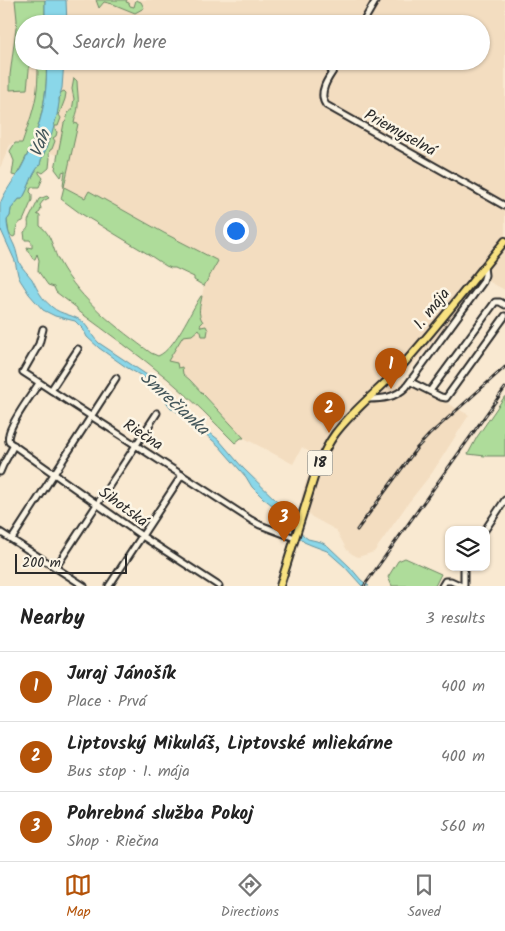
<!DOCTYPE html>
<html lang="en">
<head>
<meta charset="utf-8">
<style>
	body { margin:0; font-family:Kalam,sans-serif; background:#f2f2f2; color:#222 }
	.controls { position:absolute; right:15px; bottom:15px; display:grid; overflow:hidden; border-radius:10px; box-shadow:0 1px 4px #0004 }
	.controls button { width:45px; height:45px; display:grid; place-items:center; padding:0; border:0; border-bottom:1px solid #e0e0e0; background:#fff; color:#222; font:25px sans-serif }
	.scale { position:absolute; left:15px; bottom:12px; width:112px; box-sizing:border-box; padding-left:5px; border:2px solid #2b2b2b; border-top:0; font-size:14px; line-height:18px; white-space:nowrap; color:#2b2b2b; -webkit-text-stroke:4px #fcf5e5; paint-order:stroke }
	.you { position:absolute; left:235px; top:230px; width:18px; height:18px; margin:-12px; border:4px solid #fff; border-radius:50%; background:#1a73e8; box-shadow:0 0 0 8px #1a73e833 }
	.badge { display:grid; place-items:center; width:32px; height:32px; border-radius:50%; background:#b45309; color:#fff; font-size:16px; font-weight:700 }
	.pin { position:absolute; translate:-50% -41px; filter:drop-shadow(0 1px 2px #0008) }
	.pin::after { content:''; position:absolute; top:26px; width:18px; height:15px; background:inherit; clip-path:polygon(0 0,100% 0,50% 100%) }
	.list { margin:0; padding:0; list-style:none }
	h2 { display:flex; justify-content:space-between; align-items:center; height:65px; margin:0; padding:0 20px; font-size:21px }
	h2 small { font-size:16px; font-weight:400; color:#767676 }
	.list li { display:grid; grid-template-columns:32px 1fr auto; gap:15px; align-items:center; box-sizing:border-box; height:70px; padding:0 20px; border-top:1px solid #e0e0e0 }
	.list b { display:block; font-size:19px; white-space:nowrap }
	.list p { margin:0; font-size:16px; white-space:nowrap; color:#767676 }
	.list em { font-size:16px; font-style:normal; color:#767676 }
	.icon { flex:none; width:28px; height:28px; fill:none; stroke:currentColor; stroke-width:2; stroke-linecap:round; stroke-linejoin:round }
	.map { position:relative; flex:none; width:505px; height:586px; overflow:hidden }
	.search { position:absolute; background:#fff; box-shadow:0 1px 4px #0004; left:15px; right:15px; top:15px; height:55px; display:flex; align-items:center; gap:12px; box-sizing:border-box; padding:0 18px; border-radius:28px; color:#767676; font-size:19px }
	.sheet { height:275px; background:#fff }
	nav { display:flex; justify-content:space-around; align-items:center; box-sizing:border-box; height:70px; border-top:1px solid #e0e0e0; background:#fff; font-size:14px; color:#767676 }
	nav a { display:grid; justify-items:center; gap:2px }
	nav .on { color:#b45309 }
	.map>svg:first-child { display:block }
	.built { fill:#f3ddc0; fill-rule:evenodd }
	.green { fill:#aedc9a; stroke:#6c8462 }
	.water { fill:#8ad7e9; stroke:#64929d }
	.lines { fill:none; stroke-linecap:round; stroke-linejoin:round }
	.minor-casing { stroke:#2b2b2b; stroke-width:9 }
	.major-casing { stroke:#2b2b2b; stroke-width:10 }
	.minor { stroke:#fcf5e5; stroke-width:5 }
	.major { stroke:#f8e281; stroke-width:6 }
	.rail-casing { stroke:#2b2b2b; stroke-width:3 }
	.rail { stroke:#fcf5e5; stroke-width:1; stroke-dasharray:4; stroke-linecap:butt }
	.labels { text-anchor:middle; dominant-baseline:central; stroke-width:5; stroke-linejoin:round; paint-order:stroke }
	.shield { fill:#fcf5e5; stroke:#6a6863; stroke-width:1 }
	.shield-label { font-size:15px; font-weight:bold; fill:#2b2b2b }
	.street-label { font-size:16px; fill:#2b2b2b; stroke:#fcf5e5 }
	.water-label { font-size:18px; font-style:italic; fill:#43565a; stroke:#fcf5e5 }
</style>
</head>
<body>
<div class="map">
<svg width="505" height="586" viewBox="0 0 505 586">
	<rect width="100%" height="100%" fill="#f9e9d1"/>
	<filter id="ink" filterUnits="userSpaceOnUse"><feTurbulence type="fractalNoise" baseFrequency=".02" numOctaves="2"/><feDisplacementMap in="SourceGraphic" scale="10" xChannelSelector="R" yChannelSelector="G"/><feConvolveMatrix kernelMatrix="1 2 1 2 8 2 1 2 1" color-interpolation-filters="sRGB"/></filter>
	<g filter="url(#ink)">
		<path class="built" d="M0,0h505v290l-19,-10 -85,98 68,37 -37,58 -23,29 -35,50 -16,5 -6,-3 -5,-4 -11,-20 -24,-13 -12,-11 2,-13 13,-37 -13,-9 -9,17 -49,-26 -53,-58 -23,-19 32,-55 4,-20 13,-25 -52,-28 -76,-42 -4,7 -21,-11 6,-28 -55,-17 -5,3 -10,23zM24,24h457v37h-457z"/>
		<g class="green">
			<path d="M15,0h30v24h-21v37h6l-3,28 -17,1v-15l7,-55z"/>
			<path d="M96,0h31l-1,2 3,1 1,3 4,1 2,-7 5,2 3,6 -9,5 -22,-9 -9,-2 -5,6z"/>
			<path d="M38,61h8c3,40 -10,81 -30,115l-4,-1 2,-14 -4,-10 5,-8h7c6,-18 13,-35 15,-54 1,-9 1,-19 1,-28z"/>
			<path d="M74,78l3,3c0,8 2,16 1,25 0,6 -3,11 -4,17l4,1 -14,63 21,11 4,-7 75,42 54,28 -14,25 -10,-6v-3l-19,-9h-4l-5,-2 -18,-12 -68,-41 -19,-14 3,-12 -1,-2 2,-14 -3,1v3l-1,2 -6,-8 9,-46 2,-2 2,-8 4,-3 2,-11 -2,-10z"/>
			<path d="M64,91l2,2 -1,6 -6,16 2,3 -3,8h-3v3l2,3 -1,4 -3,2 2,3 -3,8 -2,1 -1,4 1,4 -1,10 -6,5 -4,-2v2l4,5 -4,9h-8l-1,5 2,2v6l-9,21c-7,2 -7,9 -8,15l-2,1 -4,-3 -2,-14 3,-4 1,-7 8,-10h3c7,-10 9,-25 18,-34l1,-5 5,-11 11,-34 3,-22z"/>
			<path d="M47,196l2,2 -6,3 -3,4 1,3 -1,4 -3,2 3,2v10c12,7 13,26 20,37 21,38 57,65 91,90l7,3c17,-7 32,-44 43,-60h1c-2,11 -5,17 1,26l-3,3 1,2 5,-1 2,4 -1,6h-5l-1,-4 -2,-3 -7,6 -9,1 -15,25 9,2 1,5 4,-1 1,7 7,6 54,58h-3l-6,5c-22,-22 -43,-44 -67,-64 -29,-24 -60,-46 -91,-69v-2l-21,-16 -2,-5 -6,-2 -10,-14 1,-11 -2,-6 -2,5h-2l-5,-8 -1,-4 5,1v-5l-2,-3h-5l-1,-8c4,-3 5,-5 4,-11l11,-22z"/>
			<path d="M505,396v60h-20l-17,-2 9,-17z"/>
			<path d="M405,558l36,16 -6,12h-43l-4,-9 10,-16z"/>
		</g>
		<g class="water">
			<path d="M45,0h21l1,24h-22z"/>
			<path d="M46,61h18l-2,27 -3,10v5l-2,12 -6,22 -3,3 -2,9 -5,11 -1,5c-9,9 -11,24 -18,34h-3l-8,10 -1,7 -3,4c0,10 3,17 7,25 3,6 3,13 6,19 3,5 8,10 12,15 6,12 9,19 20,28 9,8 21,7 31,15 6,6 9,15 16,21l63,42 5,7 5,11 47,37 24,28 38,37 12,18 11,13 4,3 13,3 7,4 22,21 11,13 8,6h-7l-18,-20 -17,-15 -16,-6 -7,-3 -11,-12 -13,-19 -17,-13 -11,-11 -6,-10 -27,-31 -32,-28 -16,-10 -7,-9 -6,-12 -13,-9 -19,-11 -27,-19 -12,-11 -4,-8 -8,-8 -20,-5 -12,-6 -14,-16 -9,-14 -2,-5 -3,-14 -14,-31 -1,2c0,-9 0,-19 0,-27 1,-8 16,-28 21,-37 17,-32 28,-70 25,-107z"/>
		</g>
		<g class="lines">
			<g class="minor-casing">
				<g id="minor">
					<path d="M362,24l14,-24"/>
					<path d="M340,61c-8,12 -24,30 -14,44l179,101"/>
					<path d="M43,329l-4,15 -16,28 228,148 9,5 35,13"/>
					<path d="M411,382l30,15 5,1 59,-82"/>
					<path d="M39,383c-8,13 -27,37 -30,51 -1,4 -1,4 0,8l133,94 77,50"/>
					<path d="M51,390l27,-41"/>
					<path d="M430,391l63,-86 2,-3h5l5,3"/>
					<path d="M368,399c14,0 27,-1 38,-12l77,-105 2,-7 -1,-8"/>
					<path d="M0,472l3,-7 11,-20"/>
					<path d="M485,530l20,-30"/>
					<path d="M0,532l84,54"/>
					<path d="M12,539l104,-161"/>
					<path d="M56,567l101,-154"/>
					<path d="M464,567v19"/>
					<path d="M109,586l73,-111"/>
					<path d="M442,586l3,-5h6l11,5"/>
				</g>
			</g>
			<g class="major-casing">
				<path id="major" d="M280,586l37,-118c5,-12 10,-23 18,-34 21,-28 50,-48 72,-74 34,-38 65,-79 98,-119"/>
			</g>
			<use href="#minor" class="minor"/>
			<use href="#major" class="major"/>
			<g class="rail-casing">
				<g id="rail">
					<path d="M357,530l59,-81 13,-14 76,-68"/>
					<path d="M364,586l141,-198"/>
				</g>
			</g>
			<use href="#rail" class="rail"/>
		</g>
	</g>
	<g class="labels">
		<rect class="shield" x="307.5" y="450.5" width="25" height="25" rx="4"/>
		<g class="shield-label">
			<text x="320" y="463">18</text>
		</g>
		<g class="street-label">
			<text transform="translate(400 133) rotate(29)">Priemyselná</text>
			<text transform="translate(432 309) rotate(-51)">1. mája</text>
			<text transform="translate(143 435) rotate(33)">Riečna</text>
			<text transform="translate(123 507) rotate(36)">Sihotská</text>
		</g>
		<g class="water-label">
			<text transform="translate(41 144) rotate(-68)">Váh</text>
			<text transform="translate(174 404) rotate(42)">Smrečianka</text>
		</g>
	</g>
</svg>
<div class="controls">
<button><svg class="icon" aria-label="layers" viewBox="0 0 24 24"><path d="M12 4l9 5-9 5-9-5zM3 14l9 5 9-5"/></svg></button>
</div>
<div class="scale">200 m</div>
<div class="you"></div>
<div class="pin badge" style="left:391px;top:389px">1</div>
<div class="pin badge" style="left:329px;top:433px">2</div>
<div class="pin badge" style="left:284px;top:542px">3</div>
<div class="search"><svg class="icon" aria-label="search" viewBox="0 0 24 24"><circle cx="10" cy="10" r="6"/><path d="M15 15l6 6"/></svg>Search here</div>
</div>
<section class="sheet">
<h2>Nearby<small>3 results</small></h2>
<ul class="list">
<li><span class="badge">1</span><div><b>Juraj Jánošík</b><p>Place · Prvá</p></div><em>400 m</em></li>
<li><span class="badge">2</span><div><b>Liptovský Mikuláš, Liptovské mliekárne</b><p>Bus stop · 1. mája</p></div><em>400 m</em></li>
<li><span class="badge">3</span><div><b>Pohrebná služba Pokoj</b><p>Shop · Riečna</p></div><em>560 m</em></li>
</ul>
</section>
<nav>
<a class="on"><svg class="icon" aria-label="map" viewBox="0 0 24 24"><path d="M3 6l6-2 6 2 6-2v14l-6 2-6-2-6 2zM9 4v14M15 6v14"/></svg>Map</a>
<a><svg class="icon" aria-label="directions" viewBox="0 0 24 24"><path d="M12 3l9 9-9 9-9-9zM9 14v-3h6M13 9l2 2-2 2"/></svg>Directions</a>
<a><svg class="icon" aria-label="saved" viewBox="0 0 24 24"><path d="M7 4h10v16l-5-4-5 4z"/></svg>Saved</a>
</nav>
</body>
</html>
